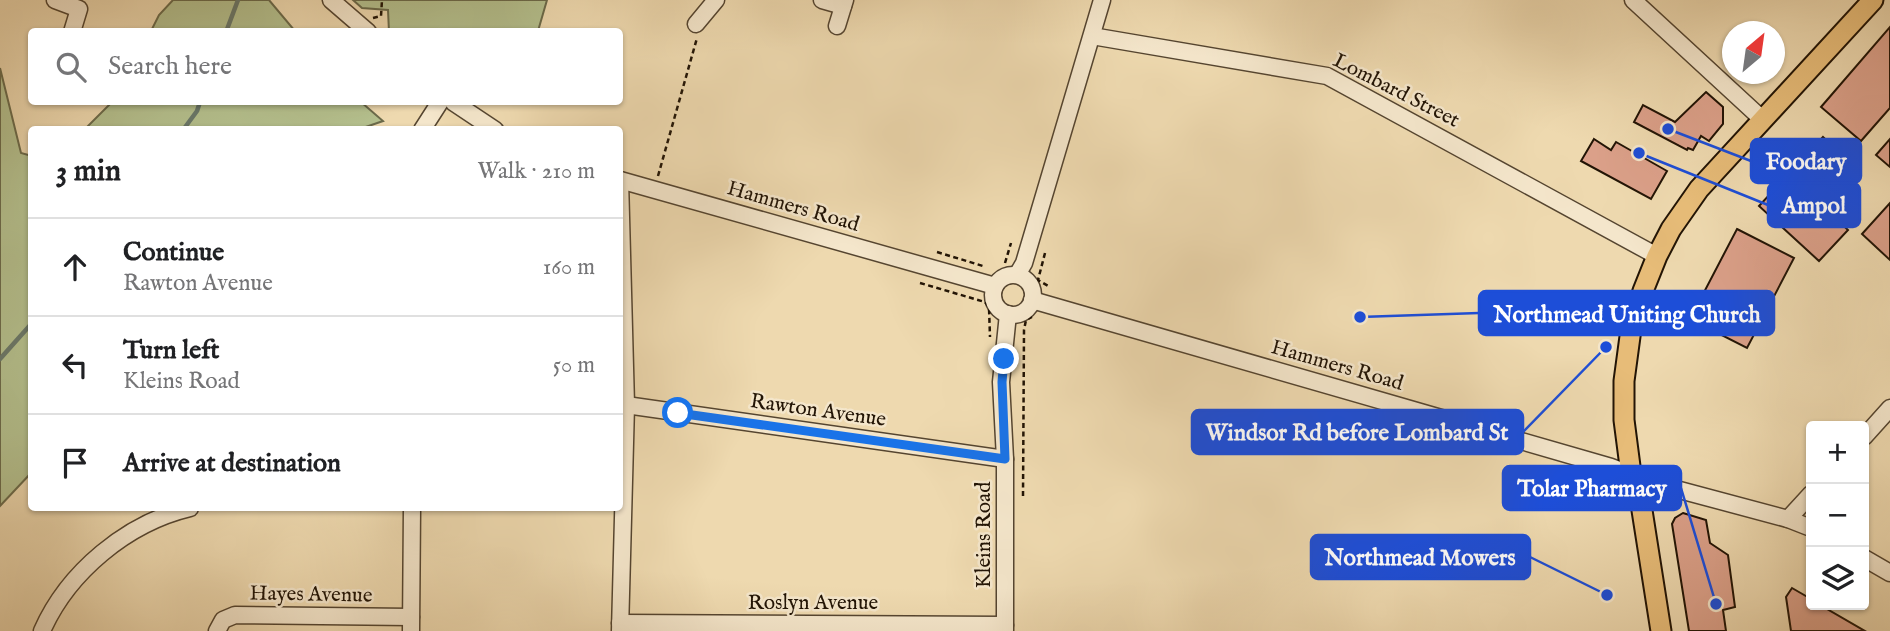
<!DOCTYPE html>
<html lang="en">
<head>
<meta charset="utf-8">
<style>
	body { margin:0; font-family:"IM FELL English",serif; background:#f2f2f2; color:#202124 }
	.controls { position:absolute; right:21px; bottom:21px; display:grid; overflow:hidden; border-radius:7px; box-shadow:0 2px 5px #0004 }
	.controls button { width:63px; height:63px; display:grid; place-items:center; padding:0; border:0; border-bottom:2px solid #e0e0e0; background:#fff; color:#202124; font:35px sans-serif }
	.compass { position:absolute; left:1722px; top:21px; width:63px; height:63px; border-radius:50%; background:#fff; box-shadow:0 2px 5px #0004; rotate:29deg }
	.stop { position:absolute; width:21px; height:21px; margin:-16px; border:5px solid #1a73e8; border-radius:50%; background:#fff }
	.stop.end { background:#1a73e8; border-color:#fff; box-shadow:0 2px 7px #0008 }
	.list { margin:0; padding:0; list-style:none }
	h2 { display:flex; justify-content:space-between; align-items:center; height:91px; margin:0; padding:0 28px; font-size:30px }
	h2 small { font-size:23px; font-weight:400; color:#757577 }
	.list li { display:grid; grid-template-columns:46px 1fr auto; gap:21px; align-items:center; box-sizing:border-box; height:98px; padding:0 28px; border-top:2px solid #e0e0e0 }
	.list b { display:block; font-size:26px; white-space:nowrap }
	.list p { margin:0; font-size:23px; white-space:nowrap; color:#757577 }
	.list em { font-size:23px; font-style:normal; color:#757577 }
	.icon { flex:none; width:38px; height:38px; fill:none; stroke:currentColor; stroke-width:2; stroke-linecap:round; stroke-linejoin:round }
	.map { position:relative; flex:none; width:1890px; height:631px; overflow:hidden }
	.search { position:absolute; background:#fff; box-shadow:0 2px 5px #0004; left:28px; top:28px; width:595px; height:77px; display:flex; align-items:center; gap:18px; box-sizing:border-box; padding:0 24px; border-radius:7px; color:#757577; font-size:26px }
	.panel { position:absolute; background:#fff; box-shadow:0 2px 5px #0004; left:28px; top:126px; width:595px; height:385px; border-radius:7px }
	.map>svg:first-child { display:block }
	.green { fill:#b4c08e; stroke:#6b6a4a; stroke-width:2 }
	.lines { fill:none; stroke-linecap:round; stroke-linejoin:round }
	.stream { stroke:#69786a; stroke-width:4.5 }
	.building { fill:#dba089; stroke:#221405; stroke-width:2 }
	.minor-casing { stroke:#554530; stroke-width:19 }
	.major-casing { stroke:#221405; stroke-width:23 }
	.path { stroke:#221405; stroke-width:2.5; stroke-dasharray:5 3.5; stroke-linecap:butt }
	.minor { stroke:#f4e6cb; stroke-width:16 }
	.major { stroke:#e7bc78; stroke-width:19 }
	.route { stroke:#1a73e8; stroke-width:9 }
	.labels { text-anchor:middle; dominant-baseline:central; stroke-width:5; stroke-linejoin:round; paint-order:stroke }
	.street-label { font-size:21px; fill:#221405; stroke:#f4e6cb }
	.leader { fill:none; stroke:#1d4ed8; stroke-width:2.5 }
	.callout-dot { fill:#1d4ed8; stroke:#f4e6cb; stroke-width:2.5 }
	.callout { fill:#1d4ed8; stroke:#1d4ed8; stroke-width:2.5 }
	.callout-label { font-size:23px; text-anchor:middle; font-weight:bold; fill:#fff }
</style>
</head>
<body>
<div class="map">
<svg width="1890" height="631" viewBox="0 0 1890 631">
	<rect width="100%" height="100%" fill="#eed9af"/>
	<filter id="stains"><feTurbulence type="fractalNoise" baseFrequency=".00286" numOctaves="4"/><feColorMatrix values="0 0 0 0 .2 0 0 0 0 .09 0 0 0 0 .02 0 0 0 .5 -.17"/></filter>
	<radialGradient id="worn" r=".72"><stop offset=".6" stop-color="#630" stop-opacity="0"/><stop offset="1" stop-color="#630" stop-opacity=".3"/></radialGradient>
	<g class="green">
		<path d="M173,0h96l26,31h-144l8,-16z"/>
		<path d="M353,0h194l-9,31 -149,1 -1,-22 -26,-2z"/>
		<path d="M0,68l21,85 11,3 -1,317 -31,33z"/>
		<path d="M112,102h249l22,19 -26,9 -272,-1z"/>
	</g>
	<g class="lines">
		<g class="stream">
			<path d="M226,32l12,-32"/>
			<path d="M183,130l14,-19 3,-9"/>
			<path d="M0,359l32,-36"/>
		</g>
	</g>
	<g class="building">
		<path d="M1890,27v81l-29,33 -40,-34z"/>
		<path d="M1706,92l17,15v17l-14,17 -8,-5 -8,14 -5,-2 -1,2 -53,-28 9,-17 32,17z"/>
		<path d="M1823,137l23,21 -19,22 6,5 -15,16 30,29 -29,31 -60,-55z"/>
		<path d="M1594,139l17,11 5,-8 51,29 -16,28 -70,-38z"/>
		<path d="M1890,139v28l-14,-12z"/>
		<path d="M1890,203v57l-28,-26z"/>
		<path d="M1737,229l57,29 -47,90 -57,-29z"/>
		<path d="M1683,513l23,7 4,23 18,12 7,52 -12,3 3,21h-37l-17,-107 3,-6z"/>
		<path d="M1792,588l19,11v6h9l45,26h-74l-5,-34z"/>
	</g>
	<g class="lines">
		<g class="minor-casing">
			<g id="minor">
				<path d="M55,0l24,9 -7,23"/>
				<path d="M331,0l37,32"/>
				<path d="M822,0l21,6"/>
				<path d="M1633,0l129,119"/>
				<path d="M696,24l20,-24"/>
				<path d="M837,26l8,-26"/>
				<path d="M1092,36l235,40 330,180"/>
				<path d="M453,102l42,28"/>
				<path d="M422,130l18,-28"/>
				<path d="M620,180l375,106"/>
				<path d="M1017,275l7,-12 78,-263"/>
				<circle cx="1013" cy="295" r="20"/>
				<path d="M1032,300l579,167 46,17 131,35 23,9"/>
				<path d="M626,405l379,54"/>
				<path d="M1864,437l26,-29"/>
				<path d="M1788,519l23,-25"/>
				<path d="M1864,558l26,15"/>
				<path d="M620,623l385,2"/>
				<path d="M42,631c26,-59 85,-108 148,-123"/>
				<path d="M217,631l6,-11 12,-5 176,2"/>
				<path d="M411,631l1,-123"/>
				<path d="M620,631l6,-226 -6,-225"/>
				<path d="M1005,631v-172l-4,-77 7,-68"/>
			</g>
		</g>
		<g class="major-casing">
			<path id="major" d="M1661,631l-20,-127 -10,-30 -7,-54v-39l7,-52 12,-38 14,-35 14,-27 28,-40 174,-189"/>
		</g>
		<g class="path">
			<path d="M373,18l8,-2 1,-16"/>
			<path d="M658,176l39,-138"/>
			<path d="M937,252l46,14"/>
			<path d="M1045,253l-7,27 12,7"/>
			<path d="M1005,263l6,-20"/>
			<path d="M920,283l65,19 4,5 1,30"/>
			<path d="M1023,496l1,-166 2,-10 6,-3"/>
		</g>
		<use href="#minor" class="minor"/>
		<use href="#major" class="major"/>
	</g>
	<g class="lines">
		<path class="route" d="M678,413l327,46 -3,-77 2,-23"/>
	</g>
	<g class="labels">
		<g class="street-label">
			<text transform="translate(1396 91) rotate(27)">Lombard Street</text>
			<text transform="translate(793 207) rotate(16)">Hammers Road</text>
			<text transform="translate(1337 366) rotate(16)">Hammers Road</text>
			<text transform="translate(818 411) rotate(8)">Rawton Avenue</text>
			<text transform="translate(984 535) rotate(-90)">Kleins Road</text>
			<text transform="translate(311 595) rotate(1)">Hayes Avenue</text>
			<text x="813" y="603">Roslyn Avenue</text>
		</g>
	</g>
	<path class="leader" d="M1668 129L1751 161M1639 153L1768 205M1360 317L1479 313M1606 347L1523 432M1716 604L1681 488M1607 595L1530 557"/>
	<g class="callout-dot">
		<circle cx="1668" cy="129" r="7"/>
		<circle cx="1639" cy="153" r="7"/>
		<circle cx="1360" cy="317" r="7"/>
		<circle cx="1606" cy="347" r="7"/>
		<circle cx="1716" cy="604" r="7"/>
		<circle cx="1607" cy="595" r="7"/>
	</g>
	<g class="callout">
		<rect x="1751" y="139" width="110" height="44" rx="7"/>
		<rect x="1768" y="183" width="92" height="44" rx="7"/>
		<rect x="1479" y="291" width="295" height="44" rx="7"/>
		<rect x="1192" y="410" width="331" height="44" rx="7"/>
		<rect x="1503" y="466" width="178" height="44" rx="7"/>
		<rect x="1311" y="535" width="219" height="44" rx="7"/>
	</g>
	<g class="callout-label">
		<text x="1806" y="169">Foodary</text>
		<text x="1814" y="213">Ampol</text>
		<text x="1627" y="322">Northmead Uniting Church</text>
		<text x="1357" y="440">Windsor Rd before Lombard St</text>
		<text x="1592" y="496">Tolar Pharmacy</text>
		<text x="1420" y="565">Northmead Mowers</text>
	</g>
	<rect width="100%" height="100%" filter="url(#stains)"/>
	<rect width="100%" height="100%" fill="url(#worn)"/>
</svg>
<div class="controls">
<button>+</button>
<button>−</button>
<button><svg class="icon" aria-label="layers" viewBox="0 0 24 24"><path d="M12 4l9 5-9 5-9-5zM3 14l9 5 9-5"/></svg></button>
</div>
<svg class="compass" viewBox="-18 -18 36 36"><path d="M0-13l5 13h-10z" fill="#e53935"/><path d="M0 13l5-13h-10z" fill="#757577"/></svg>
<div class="stop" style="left:678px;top:413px"></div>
<div class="stop end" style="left:1004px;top:359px"></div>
<div class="search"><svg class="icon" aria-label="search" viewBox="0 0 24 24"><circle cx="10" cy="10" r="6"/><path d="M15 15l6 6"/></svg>Search here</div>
<section class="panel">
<h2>3 min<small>Walk · 210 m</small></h2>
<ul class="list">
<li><svg class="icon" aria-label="ahead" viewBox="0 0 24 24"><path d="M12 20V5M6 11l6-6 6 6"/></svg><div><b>Continue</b><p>Rawton Avenue</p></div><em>160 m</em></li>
<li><svg class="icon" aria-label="left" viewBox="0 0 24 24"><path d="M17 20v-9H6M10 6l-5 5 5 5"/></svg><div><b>Turn left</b><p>Kleins Road</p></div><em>50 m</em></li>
<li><svg class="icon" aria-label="arrive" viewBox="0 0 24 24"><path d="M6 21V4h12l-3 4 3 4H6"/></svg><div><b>Arrive at destination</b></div></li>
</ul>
</section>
</div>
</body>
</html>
